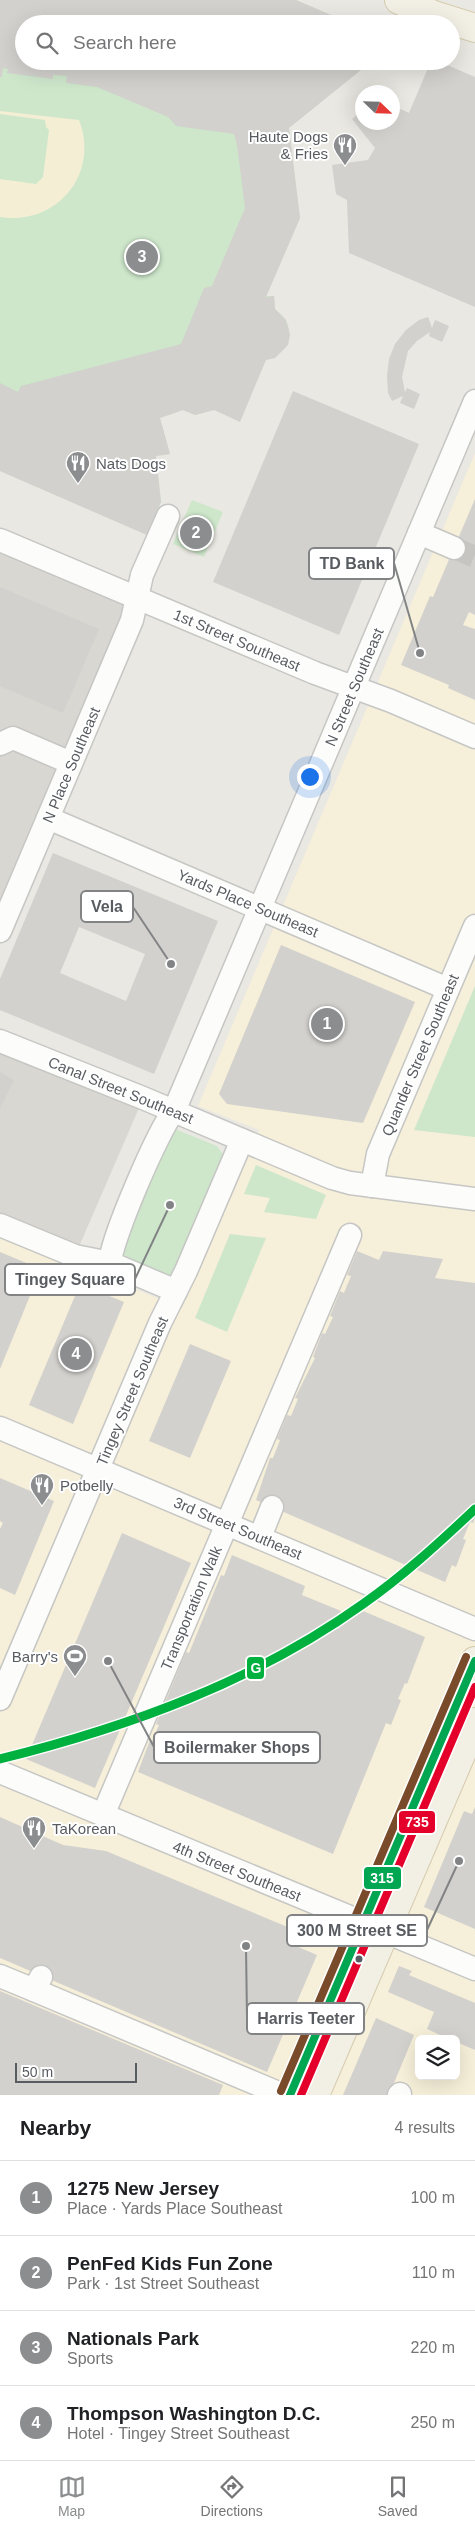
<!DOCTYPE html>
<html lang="en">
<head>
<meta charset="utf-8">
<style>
	body { margin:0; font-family:Arial,sans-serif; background:#f2f2f2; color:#202124 }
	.controls { position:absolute; right:15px; bottom:15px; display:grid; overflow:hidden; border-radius:8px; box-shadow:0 5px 20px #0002 }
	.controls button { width:45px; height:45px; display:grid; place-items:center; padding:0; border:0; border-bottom:1px solid #e0e0e0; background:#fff; color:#202124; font:25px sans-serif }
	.compass { position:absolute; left:355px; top:85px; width:45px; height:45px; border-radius:50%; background:#fff; box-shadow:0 5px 20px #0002; rotate:113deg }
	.scale { position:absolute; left:15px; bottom:12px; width:122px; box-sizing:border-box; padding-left:5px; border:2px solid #585c61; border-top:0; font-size:14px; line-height:18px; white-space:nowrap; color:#585c61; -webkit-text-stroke:4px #fff; paint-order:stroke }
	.you { position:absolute; left:309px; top:776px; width:18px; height:18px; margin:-12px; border:4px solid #fff; border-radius:50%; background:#1a73e8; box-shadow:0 0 0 8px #1a73e833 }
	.badge { display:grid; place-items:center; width:32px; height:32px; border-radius:50%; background:#8b8d8e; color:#fff; font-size:16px; font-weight:700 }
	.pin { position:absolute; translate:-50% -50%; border:2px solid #fff; box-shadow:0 1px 5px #0006 }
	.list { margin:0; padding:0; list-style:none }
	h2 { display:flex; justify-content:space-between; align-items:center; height:65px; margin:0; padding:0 20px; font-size:21px }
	h2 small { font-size:16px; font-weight:400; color:#757577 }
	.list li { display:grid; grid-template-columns:32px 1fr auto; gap:15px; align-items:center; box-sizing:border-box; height:75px; padding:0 20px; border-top:1px solid #e0e0e0 }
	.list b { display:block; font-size:19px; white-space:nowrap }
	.list p { margin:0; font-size:16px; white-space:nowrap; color:#757577 }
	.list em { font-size:16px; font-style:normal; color:#757577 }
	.icon { flex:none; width:28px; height:28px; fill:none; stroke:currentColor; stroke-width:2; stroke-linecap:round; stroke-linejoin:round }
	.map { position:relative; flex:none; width:475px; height:2095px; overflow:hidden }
	.search { position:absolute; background:#fff; box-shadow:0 5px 20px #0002; left:15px; right:15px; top:15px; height:55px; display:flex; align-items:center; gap:12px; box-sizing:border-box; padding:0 18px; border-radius:28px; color:#757577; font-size:19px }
	.sheet { height:365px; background:#fff }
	nav { display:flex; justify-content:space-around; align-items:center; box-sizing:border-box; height:70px; border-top:1px solid #e0e0e0; background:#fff; font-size:14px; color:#757577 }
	nav a { display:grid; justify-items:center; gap:2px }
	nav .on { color:#8b8d8e }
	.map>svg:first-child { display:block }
	.commercial { fill:#f6efd9; fill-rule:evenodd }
	.industrial { fill:#d9d7d1 }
	.green { fill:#cee7cb }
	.sand { fill:#f4eed4 }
	.building { fill:#d2d1cd; fill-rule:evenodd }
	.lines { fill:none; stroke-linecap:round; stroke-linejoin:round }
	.minor-tunnel { stroke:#c6c5c2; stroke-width:22; stroke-dasharray:22 11; stroke-linecap:butt }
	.minor-casing { stroke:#c6c6c4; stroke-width:25 }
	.major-casing { stroke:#d4caad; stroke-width:30 }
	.minor { stroke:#fcfcfb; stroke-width:22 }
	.major { stroke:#f2f0e5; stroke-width:28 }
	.bus-1-casing { stroke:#fff; stroke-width:11 }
	.bus-2-casing { stroke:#fff; stroke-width:11 }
	.bus-3-casing { stroke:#fff; stroke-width:11 }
	.bus-1 { stroke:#00a651; stroke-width:8 }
	.bus-2 { stroke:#e4002b; stroke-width:8 }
	.bus-3 { stroke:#7a4b2a; stroke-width:8 }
	.metro-1-casing { stroke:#fff; stroke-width:12 }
	.metro-1 { stroke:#00b140; stroke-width:9 }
	.bus-dot { fill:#585c61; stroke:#fff; stroke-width:2 }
	.labels { text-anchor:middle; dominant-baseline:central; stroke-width:4; stroke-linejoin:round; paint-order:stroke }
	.poi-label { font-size:15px; fill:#585c61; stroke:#fff; text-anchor:start }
	.street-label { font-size:15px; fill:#585c61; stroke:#fff }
	.leader { fill:none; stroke:#818385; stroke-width:2 }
	.callout-dot { fill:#818385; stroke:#fff; stroke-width:2 }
	.callout { fill:#fff; stroke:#818385; stroke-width:2 }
	.callout-label { font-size:16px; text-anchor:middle; font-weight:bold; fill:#585c61 }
	.line-badge { stroke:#fff; stroke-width:2 }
	.badge-label { font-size:14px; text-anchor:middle; font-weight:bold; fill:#fff }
</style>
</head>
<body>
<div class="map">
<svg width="475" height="2095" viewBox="0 0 475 2095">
	<rect width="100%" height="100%" fill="#eae8e2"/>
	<path class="commercial" d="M475,453v1642h-264l-211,-84v-776l182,73 77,-178 -61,-24zM419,2039h37v37h-37z"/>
	<g class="industrial">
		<path d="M0,538l138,61 -138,323z"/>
		<path d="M0,1052l139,56 -68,157 -71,-29z"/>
	</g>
	<g class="green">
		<path d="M0,0h296l56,24h-328v37h348l-83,67 11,90 -34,78h8l1,13c23,16 17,44 -9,51l-52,50 -19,5 -12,-5 -23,8 10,36 -14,2 5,46 -14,33 -147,-64z"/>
		<path d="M192,500l31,12 -19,45 -31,-13z"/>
		<path d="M475,986v151l-61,-7z"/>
		<path d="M175,1129l42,17 7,10 -50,118 -7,3 -47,-20 16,-56z"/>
		<path d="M256,1165l70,30 -10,24 -52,-7 6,-14 -26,-4z"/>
		<path d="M230,1234l36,4 -39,94 -32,-14z"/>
	</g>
	<path class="sand" d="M0,111l79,9c21,54 -22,106 -79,97v-38l36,5 7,-7 6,-47 -3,-3 -1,-7 -45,-6z"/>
	<g class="building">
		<path d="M0,0h296l56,24h-328v37h348l-83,67 11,90 -34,79 8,-1 1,13 11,11 4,15 -2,10 -13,13 -9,2 -26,62 -26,-12 -19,5 -12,-5 -23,8 10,36 -14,2 5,46 -14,33 -147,-64v-88l18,9 3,-6 160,-42 23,-56 8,-2 33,-78 -8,-63 -3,-11 -58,-8 -8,-9 -71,-30 -31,-4 1,-7 -14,-1v4l-46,-6 1,-4 -5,-1 -1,9h-2z"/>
		<path d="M431,61h7l37,16v230l-126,-54 -2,-53 -11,-6 -4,-29 36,-5 7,-12 -23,-29 10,-8v11h30v-17l17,8z"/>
		<path d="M428,317l4,11 3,-8 14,6 -7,16 -13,-6 1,-4 -13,9 -9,10 -6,26 3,15 2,-4 13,6 -6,15 -14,-6 3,-7 -11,5 -4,-8 -1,-17 2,-17 6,-15 11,-14 13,-10z"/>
		<path d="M293,391l126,53 -80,191 -126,-53z"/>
		<path d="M475,499v116l-6,-3 -6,13 12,4v71l-27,-12 1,-3 -48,-20 29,-69 3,1z"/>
		<path d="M0,587l99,42 -36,84 -63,-27z"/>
		<path d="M53,853l165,68 -64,153 -154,-64v-31zM79,927l66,27 -19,47 -66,-28z"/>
		<path d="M281,945l134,57 -52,121 -136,-19 -8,-10z"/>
		<path d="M0,1072l14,8 -14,29z"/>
		<path d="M357,1251l22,9 4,-9 60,8 -8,19 40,5v235l-2,5 -3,-1 -7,17 3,1 -10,27 -4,-2 -7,17 -189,-82 14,-42h3l7,-18 -3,-1 10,-24 4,1 7,-17 -3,-1 20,-40 -2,-1 9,-24 3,1 8,-17 -3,-1 10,-25 4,2 7,-17 -4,-1z"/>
		<path d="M0,1252l41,17 -41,100z"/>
		<path d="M80,1284l44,18 -51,122 -44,-19z"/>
		<path d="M190,1344l41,17 -41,97 -41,-17z"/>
		<path d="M0,1478l54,23 -39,94 -15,-7v-59l3,-6 -3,-2z"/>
		<path d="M122,1533l69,30 -96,225 -69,-29z"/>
		<path d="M232,1555l73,31 -3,9 39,16 -2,5 7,3 5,-13 74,31 -18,47 -2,-1 -7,16 3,1 -10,25 -5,-2 -53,131 -195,-82 12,-32 2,1 7,-16 -3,-1 30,-72 3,1 32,-78 3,1z"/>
		<path d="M475,1807v122l-51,-22 40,-96 8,3z"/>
		<path d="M0,1817l63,28 43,6 196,82 -6,13 21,9 -50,117 -267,-114z"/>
		<path d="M399,1966l13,5 -3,4 66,28v47l-19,-8v-3h-7l-22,-10 7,-17 -46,-20z"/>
		<path d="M0,1991l223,94 -4,10h-219z"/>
		<path d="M376,2018l38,17 -25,60h-46z"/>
	</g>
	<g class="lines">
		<path class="minor-tunnel" d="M454,548l21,9"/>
		<g class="minor-casing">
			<g id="minor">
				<path d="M419,533l35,15"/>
				<path d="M0,540l315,133 76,28 84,36"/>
				<path d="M0,744l13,-6 58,25"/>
				<path d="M48,818l400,171"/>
				<path d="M0,931l132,-311 10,-45 26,-59"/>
				<path d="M0,1041l143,57 189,80 18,5 125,16"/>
				<path d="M372,1186l6,-32 97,-228"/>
				<path d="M0,1225l75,31 35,7 66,28"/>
				<path d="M110,1263c1,-23 48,-133 64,-152l301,-710"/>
				<path d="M0,1428l475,201"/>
				<path d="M260,1537l12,-30"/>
				<path d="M0,1699l160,-376 26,-52 56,-131"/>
				<path d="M0,1772c158,67 317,131 475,197"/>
				<path d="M103,1815l247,-580"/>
				<path d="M0,1976l34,14 7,-13"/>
				<path d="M34,1990l249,105"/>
				<path d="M399,2095l1,-1"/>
			</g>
		</g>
		<g class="major-casing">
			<g id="major">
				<path d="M399,0l35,15 41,13"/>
				<path d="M290,2095l185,-434"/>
				<path d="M315,2095l160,-373"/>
			</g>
		</g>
		<use href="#minor" class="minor"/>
		<use href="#major" class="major"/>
		<g class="bus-1-casing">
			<path id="bus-1" d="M290,2095l185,-434"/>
		</g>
		<g class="bus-2-casing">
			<path id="bus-2" d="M301,2095l174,-408"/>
		</g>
		<g class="bus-3-casing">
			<path id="bus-3" d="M281,2091l185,-434"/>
		</g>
		<use href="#bus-1" class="bus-1"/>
		<use href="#bus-2" class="bus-2"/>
		<use href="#bus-3" class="bus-3"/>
		<g class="metro-1-casing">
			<path id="metro-1" d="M0,1759c128,-32 254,-77 363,-155 40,-28 76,-61 112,-95"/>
		</g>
		<use href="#metro-1" class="metro-1"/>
	</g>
	<defs>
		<g id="restaurant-pin" transform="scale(1.25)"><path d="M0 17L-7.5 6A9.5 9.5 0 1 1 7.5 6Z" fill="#8b8d8e" stroke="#fff"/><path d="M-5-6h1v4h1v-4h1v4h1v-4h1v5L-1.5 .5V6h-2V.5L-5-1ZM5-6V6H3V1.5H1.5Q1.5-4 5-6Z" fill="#fff"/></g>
		<g id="stadium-pin" transform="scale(1.25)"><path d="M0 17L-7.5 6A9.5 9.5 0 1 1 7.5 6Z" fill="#8b8d8e" stroke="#fff"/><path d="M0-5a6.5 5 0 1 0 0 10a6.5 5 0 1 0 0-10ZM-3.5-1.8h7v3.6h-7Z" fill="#fff"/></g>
	</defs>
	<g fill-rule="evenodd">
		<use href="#restaurant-pin" x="345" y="145"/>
		<use href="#restaurant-pin" x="78" y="463"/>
		<use href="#restaurant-pin" x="42" y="1485"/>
		<use href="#stadium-pin" x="75" y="1656"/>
		<use href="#restaurant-pin" x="34" y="1828"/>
	</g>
	<circle class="bus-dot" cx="359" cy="1959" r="4.5"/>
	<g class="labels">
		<g class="poi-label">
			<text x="328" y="136" text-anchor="end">Haute Dogs<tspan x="328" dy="17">&amp; Fries</tspan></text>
			<text x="96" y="463">Nats Dogs</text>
			<text x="60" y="1485">Potbelly</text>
			<text x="58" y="1656" text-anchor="end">Barry's</text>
			<text x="52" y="1828">TaKorean</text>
		</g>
		<g class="street-label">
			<text transform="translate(237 640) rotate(23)">1st Street Southeast</text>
			<text transform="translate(354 687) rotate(-67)">N Street Southeast</text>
			<text transform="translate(71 765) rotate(-67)">N Place Southeast</text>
			<text transform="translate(248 903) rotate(23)">Yards Place Southeast</text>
			<text transform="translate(420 1055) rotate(-67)">Quander Street Southeast</text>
			<text transform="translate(121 1090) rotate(22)">Canal Street Southeast</text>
			<text transform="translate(132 1391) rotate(-67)">Tingey Street Southeast</text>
			<text transform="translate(238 1528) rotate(23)">3rd Street Southeast</text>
			<text transform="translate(191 1608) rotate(-67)">Transportation Walk</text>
			<text transform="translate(237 1871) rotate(22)">4th Street Southeast</text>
		</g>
	</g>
	<path class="leader" d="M420 653L394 563M171 964L133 907M170 1205L135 1279M108 1661L154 1747M459 1861L427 1930M246 1946L247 2019"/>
	<g class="callout-dot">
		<circle cx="420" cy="653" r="5"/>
		<circle cx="171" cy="964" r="5"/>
		<circle cx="170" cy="1205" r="5"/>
		<circle cx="108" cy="1661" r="5"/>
		<circle cx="459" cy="1861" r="5"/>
		<circle cx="246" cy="1946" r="5"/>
	</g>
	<g class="callout">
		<rect x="309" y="548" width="85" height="31" rx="5"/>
		<rect x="81" y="891" width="52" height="31" rx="5"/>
		<rect x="5" y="1264" width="130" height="31" rx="5"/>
		<rect x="154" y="1732" width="166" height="31" rx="5"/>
		<rect x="287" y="1915" width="140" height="31" rx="5"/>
		<rect x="247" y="2003" width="117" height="31" rx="5"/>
	</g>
	<g class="callout-label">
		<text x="352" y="569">TD Bank</text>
		<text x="107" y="912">Vela</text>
		<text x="70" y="1285">Tingey Square</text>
		<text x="237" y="1753">Boilermaker Shops</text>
		<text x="357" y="1936">300 M Street SE</text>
		<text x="306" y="2024">Harris Teeter</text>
	</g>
	<g class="line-badge">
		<rect x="246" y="1656" width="19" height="24" rx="5" fill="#00b140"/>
		<rect x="398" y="1810" width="38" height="24" rx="5" fill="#e4002b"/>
		<rect x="363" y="1866" width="39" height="24" rx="5" fill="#00a651"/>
	</g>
	<g class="badge-label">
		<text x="256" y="1673">G</text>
		<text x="417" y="1827">735</text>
		<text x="382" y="1883">315</text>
	</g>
</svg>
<div class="controls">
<button><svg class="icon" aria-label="layers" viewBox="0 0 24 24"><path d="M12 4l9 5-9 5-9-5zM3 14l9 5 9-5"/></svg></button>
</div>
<svg class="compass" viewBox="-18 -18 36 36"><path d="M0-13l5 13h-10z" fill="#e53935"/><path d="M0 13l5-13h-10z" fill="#757577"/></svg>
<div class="scale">50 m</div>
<div class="you"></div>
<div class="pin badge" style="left:327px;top:1024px">1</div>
<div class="pin badge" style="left:196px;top:533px">2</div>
<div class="pin badge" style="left:142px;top:257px">3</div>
<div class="pin badge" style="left:76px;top:1354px">4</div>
<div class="search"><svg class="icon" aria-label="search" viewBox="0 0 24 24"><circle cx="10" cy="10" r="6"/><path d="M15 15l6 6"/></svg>Search here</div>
</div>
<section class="sheet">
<h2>Nearby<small>4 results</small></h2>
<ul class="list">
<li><span class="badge">1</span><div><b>1275 New Jersey</b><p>Place · Yards Place Southeast</p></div><em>100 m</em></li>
<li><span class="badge">2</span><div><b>PenFed Kids Fun Zone</b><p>Park · 1st Street Southeast</p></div><em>110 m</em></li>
<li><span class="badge">3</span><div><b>Nationals Park</b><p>Sports</p></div><em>220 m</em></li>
<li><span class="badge">4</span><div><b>Thompson Washington D.C.</b><p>Hotel · Tingey Street Southeast</p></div><em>250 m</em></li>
</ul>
</section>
<nav>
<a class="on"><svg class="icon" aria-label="map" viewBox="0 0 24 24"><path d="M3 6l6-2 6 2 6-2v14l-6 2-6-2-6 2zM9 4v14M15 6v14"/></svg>Map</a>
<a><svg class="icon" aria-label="directions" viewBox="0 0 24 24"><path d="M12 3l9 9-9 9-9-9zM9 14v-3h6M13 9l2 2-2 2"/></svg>Directions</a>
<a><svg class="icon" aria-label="saved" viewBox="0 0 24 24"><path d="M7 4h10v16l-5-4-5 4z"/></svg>Saved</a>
</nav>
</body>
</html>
